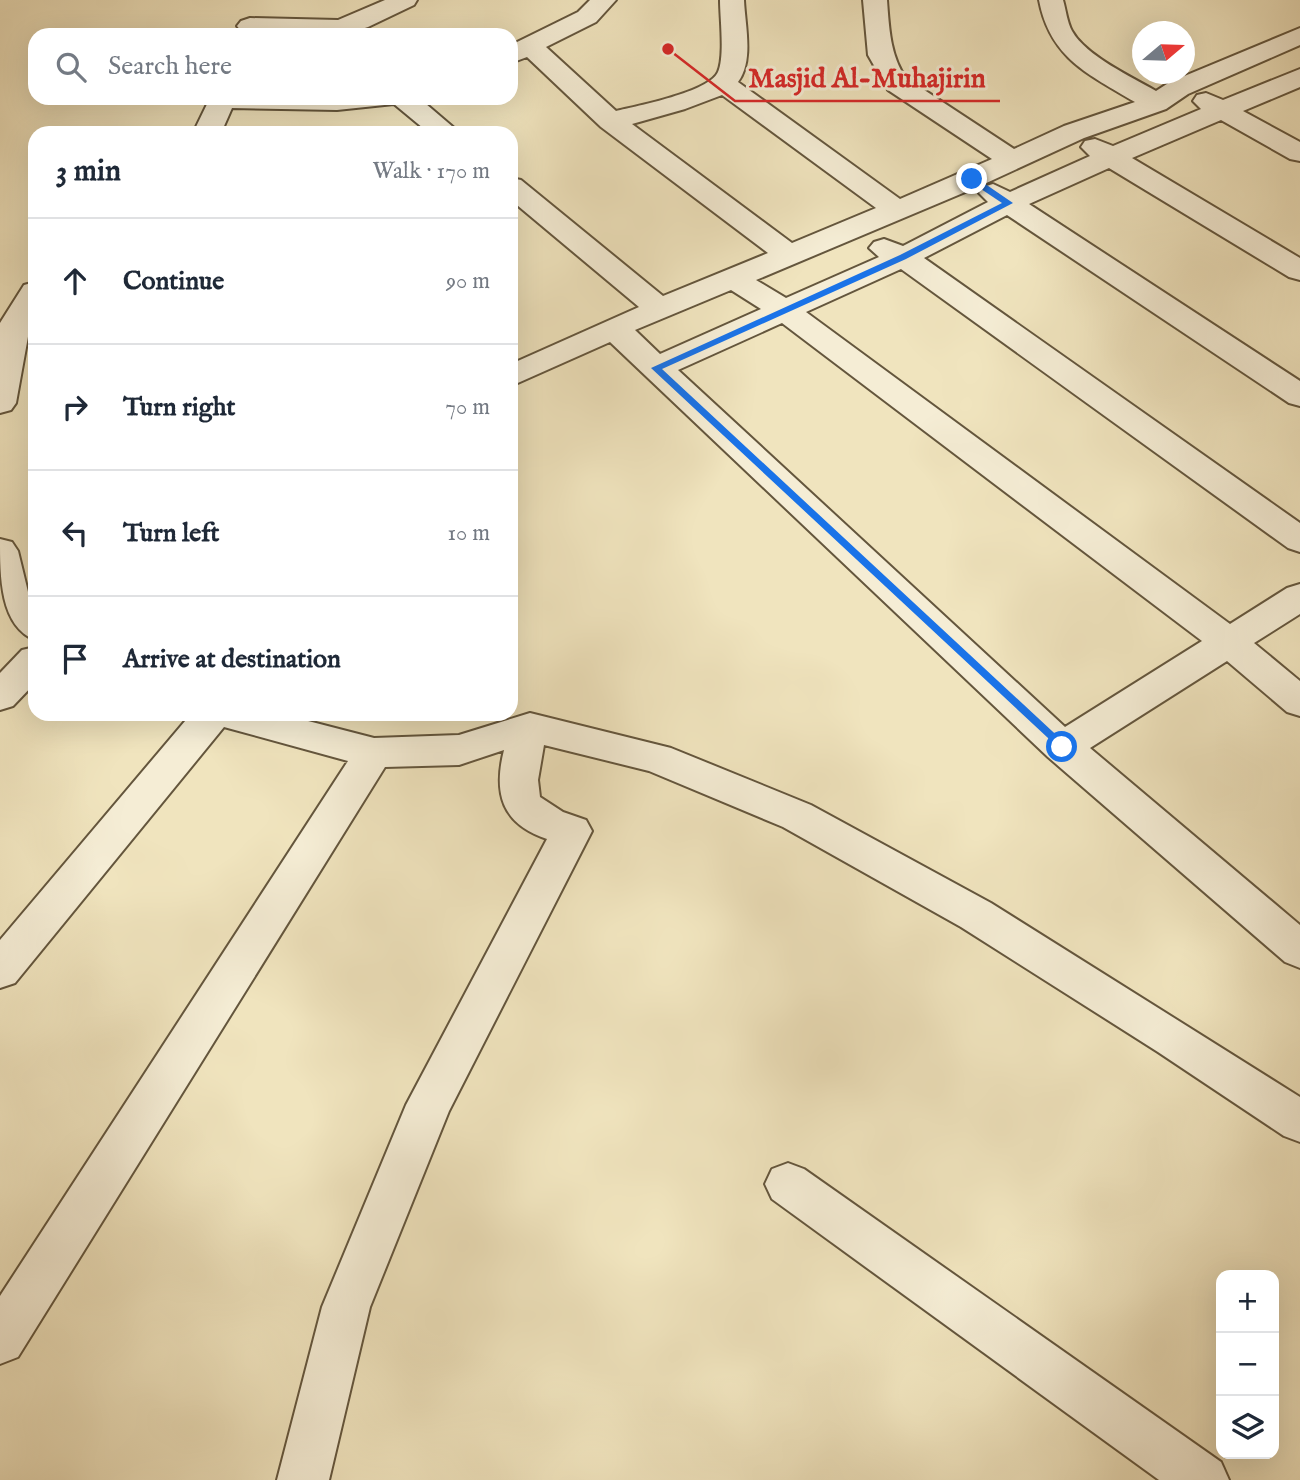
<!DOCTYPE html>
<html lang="en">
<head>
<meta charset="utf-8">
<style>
	body { margin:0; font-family:"IM FELL English",serif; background:#f6f6f7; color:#1f2937 }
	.controls { position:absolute; right:21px; bottom:21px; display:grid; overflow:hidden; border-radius:14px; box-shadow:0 7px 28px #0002 }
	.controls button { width:63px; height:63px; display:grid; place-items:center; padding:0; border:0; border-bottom:2px solid #e0e1e3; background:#fff; color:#1f2937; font:35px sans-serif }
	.compass { position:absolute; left:1132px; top:21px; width:63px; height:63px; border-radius:50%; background:#fff; box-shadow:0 7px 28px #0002; rotate:71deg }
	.stop { position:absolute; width:21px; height:21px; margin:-16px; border:5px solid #1a73e8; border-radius:50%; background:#fff }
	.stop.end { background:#1a73e8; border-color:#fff; box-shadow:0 2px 7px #0008 }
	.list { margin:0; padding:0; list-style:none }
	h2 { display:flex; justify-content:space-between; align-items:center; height:91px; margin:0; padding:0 28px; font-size:30px }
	h2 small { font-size:23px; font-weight:400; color:#747a83 }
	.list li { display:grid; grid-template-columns:46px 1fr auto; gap:21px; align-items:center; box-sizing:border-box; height:126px; padding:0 28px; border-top:2px solid #e0e1e3 }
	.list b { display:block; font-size:26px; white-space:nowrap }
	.list em { font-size:23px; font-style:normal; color:#747a83 }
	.icon { flex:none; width:38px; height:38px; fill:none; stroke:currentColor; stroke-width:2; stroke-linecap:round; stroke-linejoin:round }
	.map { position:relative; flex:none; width:1300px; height:1480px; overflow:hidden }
	.search { position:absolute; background:#fff; box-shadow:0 7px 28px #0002; left:28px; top:28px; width:490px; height:77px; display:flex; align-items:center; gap:18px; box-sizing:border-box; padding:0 24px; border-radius:21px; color:#747a83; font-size:26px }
	.panel { position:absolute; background:#fff; box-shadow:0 7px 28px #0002; left:28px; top:126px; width:490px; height:595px; border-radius:21px }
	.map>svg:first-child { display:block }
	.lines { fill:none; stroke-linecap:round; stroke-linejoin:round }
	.minor-casing { stroke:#64563d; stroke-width:4 }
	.minor { fill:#f5edd5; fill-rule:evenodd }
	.route { fill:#1a73e8 }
	.leader { fill:none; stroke:#d62828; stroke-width:2.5 }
	.callout-dot { fill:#d62828; stroke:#f5edd5; stroke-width:2.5 }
	.callout-label { font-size:28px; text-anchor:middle; font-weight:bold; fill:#d62828; stroke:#f5edd5; stroke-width:6; stroke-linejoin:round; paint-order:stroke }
</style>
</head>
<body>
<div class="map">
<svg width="1300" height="1480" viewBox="0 0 1300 1480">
	<rect width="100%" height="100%" fill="#f0e4be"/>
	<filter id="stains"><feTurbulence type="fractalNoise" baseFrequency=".00286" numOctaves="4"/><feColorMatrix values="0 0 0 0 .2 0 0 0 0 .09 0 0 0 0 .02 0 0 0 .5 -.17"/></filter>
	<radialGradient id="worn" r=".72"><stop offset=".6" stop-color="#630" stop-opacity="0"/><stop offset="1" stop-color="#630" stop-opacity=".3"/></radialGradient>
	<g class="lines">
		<g class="minor-casing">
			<g id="minor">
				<path d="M385,0h32l-3,5 -46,22 -25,8 -93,-1 -9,-3 -4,-5 4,-5 9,-3 88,2z"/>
				<path d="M590,0h26l-20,22 -50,25 70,64c21,-5 93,-19 102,-39 7,-16 2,-54 2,-72h24c1,25 10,61 -6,82l162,117 92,-40 -104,-69 -20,-35 -5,-55h24c2,27 3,56 19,78l108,71 50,-23 71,-24c-47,-28 -85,-44 -96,-102h24c3,10 4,22 9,31 14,25 60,46 84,60l14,-9 130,-54v17l-112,49 -22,15 -82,29 -102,47 -226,95 30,18 93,-41 -10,-9 5,-6 10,-3 19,7 85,-44 -9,-9 4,-6 10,-3 17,8 80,-36 -9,-9 4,-6 10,-2 18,7 88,-37 -8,-8 4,-6 9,-2 17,7 77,-31v18l-57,24 57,31v19l-10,-2 -69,-39 -89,38 168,100v22l-11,-3 -180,-109 -80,36 271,177v25l-11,-3 -282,-188 -83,43 376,265v29l-12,-4 -387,-279 -95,43 424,312 57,-36 13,-4v30l-46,29 46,38v35l-13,-4 -60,-51 -137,87 210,177v43l-15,-6 -237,-205 -438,-415 -99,44v-22l128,-57 -128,-107v-22l10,2 142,116 105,-43 -167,-126 -74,-70 -16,6v-18l67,-33zM722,95l154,113 -84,35 -160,-119 53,-15zM731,290l30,19 -101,45 -25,-24zM782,323l420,318 -137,86 -387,-357z"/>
				<path d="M210,98h209l41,35h-31l-35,-29 -57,6 -105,-2 -11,25h-28z"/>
				<path d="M35,282v32l-4,6 -15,83 -5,7 -11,3v-90l24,-38z"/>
				<path d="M0,539l12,3 6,9 10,41 7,12v36c-35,-14 -35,-63 -35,-101z"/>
				<path d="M35,647v36l-22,23 -13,4v-37l22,-23z"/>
				<path d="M530,713l141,35 140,57 180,98 309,194v45l-16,-6 -126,-84 -197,-125 -178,-100 -134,-56 -105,-26 -6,35 2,17 23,15 23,8 6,11 -143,280 -79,196 -41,173h-52l45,-173 84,-202 141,-266c-45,-15 -54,-45 -43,-89l-45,15 -74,2 -367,590 -18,7v-68l348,-535 -124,-34 -209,256 -15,5v-48l191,-226h90l93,24 85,-3z"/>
				<path d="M788,1163l16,6 417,293 8,18h-70l-387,-281 -7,-15 7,-15z"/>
			</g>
		</g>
		<use href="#minor" class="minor"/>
	</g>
	<path class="route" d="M969,177h6l38,26 -107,56 -244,110 404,375v6l-4,1 -411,-383 249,-113 102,-52 -33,-22z"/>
	<path class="leader" d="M668 49L735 101H1000"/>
	<circle class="callout-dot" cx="668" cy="49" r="7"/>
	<g class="callout-label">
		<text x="867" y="87">Masjid Al-Muhajirin</text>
	</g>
	<rect width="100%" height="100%" filter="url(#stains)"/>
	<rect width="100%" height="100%" fill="url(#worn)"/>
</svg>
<div class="controls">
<button>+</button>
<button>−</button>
<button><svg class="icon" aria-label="layers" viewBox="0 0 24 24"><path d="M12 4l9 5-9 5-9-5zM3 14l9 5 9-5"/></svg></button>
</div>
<svg class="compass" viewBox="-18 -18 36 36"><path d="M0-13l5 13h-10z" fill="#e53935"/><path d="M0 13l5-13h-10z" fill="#747a83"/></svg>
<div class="stop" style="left:1062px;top:747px"></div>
<div class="stop end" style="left:972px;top:179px"></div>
<div class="search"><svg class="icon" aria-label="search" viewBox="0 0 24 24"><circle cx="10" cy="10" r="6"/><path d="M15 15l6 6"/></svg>Search here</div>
<section class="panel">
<h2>3 min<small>Walk · 170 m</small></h2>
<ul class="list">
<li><svg class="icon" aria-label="ahead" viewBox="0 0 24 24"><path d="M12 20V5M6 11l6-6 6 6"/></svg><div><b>Continue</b></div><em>90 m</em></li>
<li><svg class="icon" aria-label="right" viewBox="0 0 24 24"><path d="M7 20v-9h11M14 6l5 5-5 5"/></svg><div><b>Turn right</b></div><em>70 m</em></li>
<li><svg class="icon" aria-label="left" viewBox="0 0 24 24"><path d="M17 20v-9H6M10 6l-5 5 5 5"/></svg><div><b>Turn left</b></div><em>10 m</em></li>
<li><svg class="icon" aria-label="arrive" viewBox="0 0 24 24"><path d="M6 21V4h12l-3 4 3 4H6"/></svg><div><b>Arrive at destination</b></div></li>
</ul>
</section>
</div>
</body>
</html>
